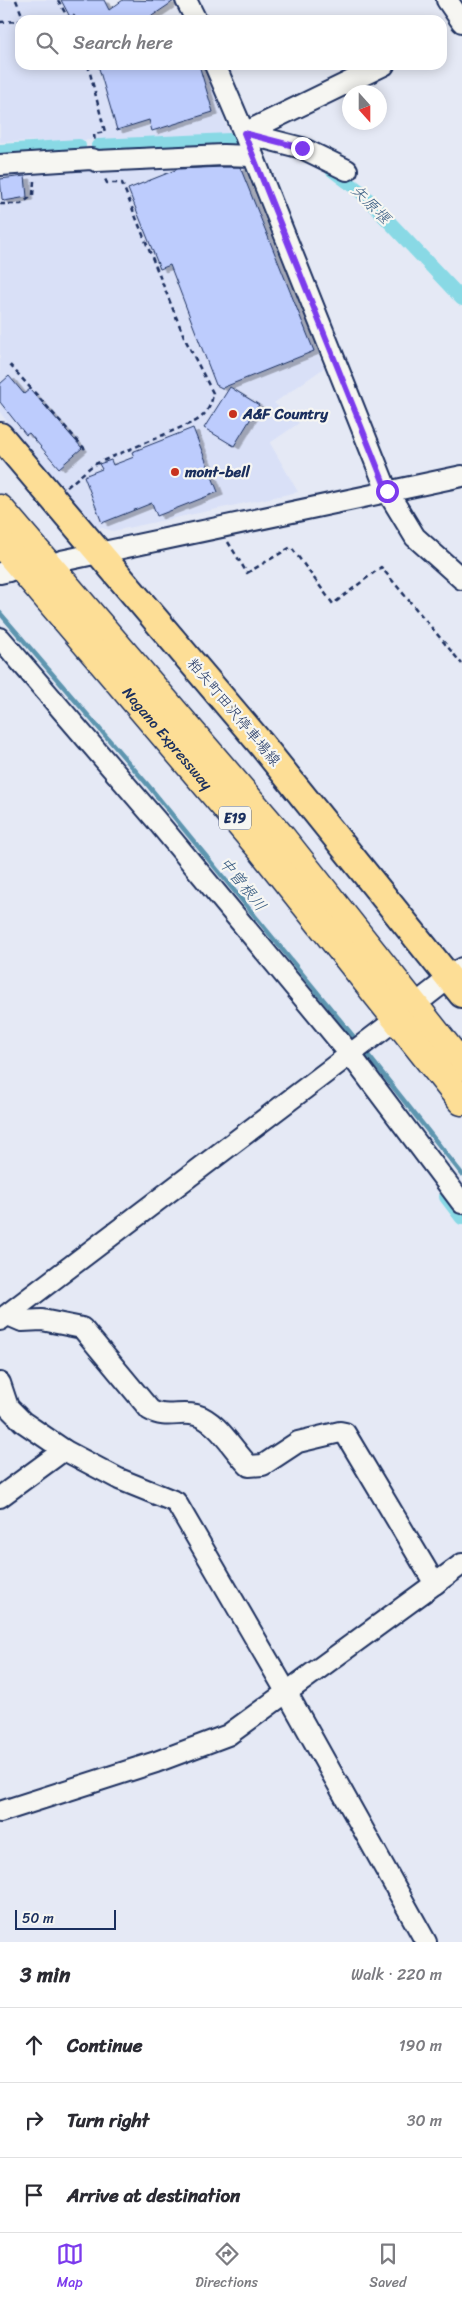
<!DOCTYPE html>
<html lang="en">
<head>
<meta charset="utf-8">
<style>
	body { margin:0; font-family:Sriracha,"Klee One",sans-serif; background:#f2f2f3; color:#2b2b33 }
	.compass { position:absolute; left:342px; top:85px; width:45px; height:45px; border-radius:50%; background:#fff; box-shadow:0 2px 12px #0003; rotate:159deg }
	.scale { position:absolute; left:15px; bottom:12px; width:101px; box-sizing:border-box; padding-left:5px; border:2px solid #1b2f5e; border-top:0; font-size:14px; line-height:18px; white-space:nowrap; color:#1b2f5e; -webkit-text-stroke:4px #f6f6f2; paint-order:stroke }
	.stop { position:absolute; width:15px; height:15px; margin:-11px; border:4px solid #7c3aed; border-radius:50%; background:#fff }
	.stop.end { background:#7c3aed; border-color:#fff; box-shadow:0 1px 5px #0008 }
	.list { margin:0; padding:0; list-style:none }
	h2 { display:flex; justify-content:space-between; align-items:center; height:65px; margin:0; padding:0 20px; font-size:21px }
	h2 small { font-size:16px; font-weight:400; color:#7c7c81 }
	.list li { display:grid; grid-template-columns:32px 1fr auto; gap:15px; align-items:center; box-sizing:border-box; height:75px; padding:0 20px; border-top:1px solid #e1e1e2 }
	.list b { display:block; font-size:19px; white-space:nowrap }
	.list em { font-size:16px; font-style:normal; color:#7c7c81 }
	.icon { flex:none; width:28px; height:28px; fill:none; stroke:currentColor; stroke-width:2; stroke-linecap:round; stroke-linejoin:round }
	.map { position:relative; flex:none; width:462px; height:1942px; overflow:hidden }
	.search { position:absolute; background:#fff; box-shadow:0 2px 12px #0003; left:15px; right:15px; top:15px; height:55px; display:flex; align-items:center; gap:12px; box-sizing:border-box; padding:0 18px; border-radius:15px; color:#7c7c81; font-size:19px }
	.sheet { height:290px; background:#fff }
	nav { display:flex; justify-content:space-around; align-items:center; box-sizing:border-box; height:70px; border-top:1px solid #e1e1e2; background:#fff; font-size:14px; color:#7c7c81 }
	nav a { display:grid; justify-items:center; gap:2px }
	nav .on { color:#7c3aed }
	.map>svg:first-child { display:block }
	.built { fill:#d9e0f7 }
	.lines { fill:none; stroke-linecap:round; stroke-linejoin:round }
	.stream { stroke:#5d95af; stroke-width:4.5 }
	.canal { stroke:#89d9e5; stroke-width:14 }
	.building { fill:#bdccfd; stroke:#1b2f5e; filter:url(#shadow) }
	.minor-casing { stroke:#1b2f5e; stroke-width:24 }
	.major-casing { stroke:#1b2f5e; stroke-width:30 }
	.highway-casing { stroke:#1b2f5e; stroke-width:31 }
	.path { stroke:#1b2f5e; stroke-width:2.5; stroke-dasharray:5 4; stroke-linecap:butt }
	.minor { stroke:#f6f6f2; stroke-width:20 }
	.major { stroke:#fdde96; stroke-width:26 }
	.highway { stroke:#fdde96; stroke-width:28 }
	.route { stroke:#7c3aed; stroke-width:6 }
	.poi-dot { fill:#c8321e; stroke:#f6f6f2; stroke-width:2 }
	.labels { text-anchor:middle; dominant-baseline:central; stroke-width:4.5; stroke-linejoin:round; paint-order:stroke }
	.shield { fill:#f6f6f2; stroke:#5d6b8a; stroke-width:1 }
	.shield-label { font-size:14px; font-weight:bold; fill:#1b2f5e }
	.poi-label { font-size:15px; font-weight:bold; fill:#1b2f5e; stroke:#f6f6f2; text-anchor:start }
	.street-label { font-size:15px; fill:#1b2f5e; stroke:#f6f6f2 }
	.water-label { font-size:16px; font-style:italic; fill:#365a80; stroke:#f6f6f2 }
</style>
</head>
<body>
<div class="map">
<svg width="462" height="1942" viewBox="0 0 462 1942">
	<defs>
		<filter id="shadow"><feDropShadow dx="5.5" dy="3" stdDeviation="0" flood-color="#0004"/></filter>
	</defs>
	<rect width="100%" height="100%" fill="#e5e9f5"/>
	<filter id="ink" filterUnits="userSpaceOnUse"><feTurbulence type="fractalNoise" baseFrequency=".02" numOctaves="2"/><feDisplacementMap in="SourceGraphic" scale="10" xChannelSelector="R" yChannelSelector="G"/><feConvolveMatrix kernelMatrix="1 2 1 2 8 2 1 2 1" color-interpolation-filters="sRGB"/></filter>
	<g filter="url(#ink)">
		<g class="built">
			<path d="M0,0h105l13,20h-98v45h186l24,72 -230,5z"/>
			<path d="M240,159l84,209 -50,35 25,20 -29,20 28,49 -185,39 -22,-6 -56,-65 -35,-48v-239z"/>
		</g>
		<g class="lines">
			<g class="stream">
				<path d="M0,613l147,171 211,258"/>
				<path d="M364,1050l98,124"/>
			</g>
			<g class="canal">
				<path d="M98,146l132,-6"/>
				<path d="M0,151l79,-5"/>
				<path d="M332,170l29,22 101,107"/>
				<path d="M446,1197l16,21"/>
			</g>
		</g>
		<g class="building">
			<path d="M61,0h43l5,10 14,-10 51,1 -28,19h-69l-3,-5 -4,2z"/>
			<path d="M98,65h101l14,47 -61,19 -3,-11 -32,10z"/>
			<path d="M223,167h17l74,184 -92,37 -6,-3 -46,-120 -10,4 -32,-80 50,-20z"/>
			<path d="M25,176l2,21 -23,4 -2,-2 -2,-20z"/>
			<path d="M9,376l15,18 6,-5 52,59 -23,20 -30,-35 -3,2 -26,-33v-18z"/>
			<path d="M230,387l29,18 -25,41 -30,-18z"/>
			<path d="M193,428l25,64 -61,24 -5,-13 -50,20 -18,-47 18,-7 -3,-5 12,-4 2,5 21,-8 -2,-5z"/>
		</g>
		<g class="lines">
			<g class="minor-casing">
				<g id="minor">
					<path d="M186,0l10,20"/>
					<path d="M447,0l15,22"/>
					<path d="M215,65l29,68 143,358 28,46 47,42"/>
					<path d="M244,133l140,-68"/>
					<path d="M244,133l58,15 45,22"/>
					<path d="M0,165l91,-6 6,2 126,-6 29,1"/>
					<path d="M61,561l401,-85"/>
					<path d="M0,573l9,-2"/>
					<path d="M0,638l156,182 194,234 112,149"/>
					<path d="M426,996l36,-28"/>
					<path d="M8,1315l14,6 20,-1 40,8 68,82c15,9 30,1 46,5 22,6 37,35 53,51l14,-1 35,-23 42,-10 5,1 90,151"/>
					<path d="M0,1320l386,-293"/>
					<path d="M0,1383l8,24 15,15 41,28 55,29 57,23 111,191 139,249"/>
					<path d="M0,1497l64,-47"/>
					<path d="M0,1812l156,-50 72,-27 234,-171"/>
				</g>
			</g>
			<g class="major-casing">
				<path id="major" d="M0,436l261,308 201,250"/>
			</g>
			<g class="highway-casing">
				<g id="highway">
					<path d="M0,509l281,328 181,229"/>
					<path id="s1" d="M0,542l263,309 199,250"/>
				</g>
			</g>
			<g class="path">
				<path d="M16,0l8,20"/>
				<path d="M58,0l11,20"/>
				<path d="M0,22l20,-1"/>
				<path d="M88,65l17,67 -11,2 1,9"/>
				<path d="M0,204h21l12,-9 1,-14h4"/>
				<path d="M10,365l75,84"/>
				<path d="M67,487l26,-22 103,-44c10,-6 16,-16 17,-28l-28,-54 -63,-156h-15l-3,-6"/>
				<path d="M228,542l19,31 44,-26 42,57 48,-37 81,97"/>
			</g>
			<use href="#minor" class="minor"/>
			<use href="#major" class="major"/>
			<use href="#highway" class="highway"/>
		</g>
	</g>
	<g class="lines" filter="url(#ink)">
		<path class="route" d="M302,148l-58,-15 143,358"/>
	</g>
	<g class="poi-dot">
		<circle cx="233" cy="414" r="5"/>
		<circle cx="175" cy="472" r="5"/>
	</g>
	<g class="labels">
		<rect class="shield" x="219" y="806.5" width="32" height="23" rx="4"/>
		<g class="shield-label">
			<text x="235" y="818">E19</text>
		</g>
		<g class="poi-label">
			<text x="243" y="414">A&amp;F Country</text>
			<text x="185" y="472">mont-bell</text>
		</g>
		<g class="street-label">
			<text transform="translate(234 712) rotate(50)">粕矢町田沢停車場線</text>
			<text stroke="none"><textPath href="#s1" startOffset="258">Nagano Expressway</textPath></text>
		</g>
		<g class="water-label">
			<text transform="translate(371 204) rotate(45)">矢原堰</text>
			<text transform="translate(243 884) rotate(51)">中曽根川</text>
		</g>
	</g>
</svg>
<svg class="compass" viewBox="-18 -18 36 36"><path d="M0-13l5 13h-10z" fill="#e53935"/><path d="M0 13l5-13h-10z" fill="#7c7c81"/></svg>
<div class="scale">50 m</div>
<div class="stop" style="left:387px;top:491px"></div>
<div class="stop end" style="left:302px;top:148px"></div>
<div class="search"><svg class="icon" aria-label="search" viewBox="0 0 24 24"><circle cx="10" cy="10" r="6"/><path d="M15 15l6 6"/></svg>Search here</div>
</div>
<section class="sheet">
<h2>3 min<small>Walk · 220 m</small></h2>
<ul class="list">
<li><svg class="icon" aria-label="ahead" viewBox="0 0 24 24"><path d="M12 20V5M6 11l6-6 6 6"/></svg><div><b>Continue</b></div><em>190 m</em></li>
<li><svg class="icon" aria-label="right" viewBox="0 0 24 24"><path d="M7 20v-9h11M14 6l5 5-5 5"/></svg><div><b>Turn right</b></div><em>30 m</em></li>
<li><svg class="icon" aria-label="arrive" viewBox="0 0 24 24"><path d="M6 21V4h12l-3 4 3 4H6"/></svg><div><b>Arrive at destination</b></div></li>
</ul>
</section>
<nav>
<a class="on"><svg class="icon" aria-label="map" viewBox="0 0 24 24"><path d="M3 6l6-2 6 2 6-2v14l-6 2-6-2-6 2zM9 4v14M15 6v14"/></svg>Map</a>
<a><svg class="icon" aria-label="directions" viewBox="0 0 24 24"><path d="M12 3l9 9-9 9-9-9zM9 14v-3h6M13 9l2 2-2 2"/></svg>Directions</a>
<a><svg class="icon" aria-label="saved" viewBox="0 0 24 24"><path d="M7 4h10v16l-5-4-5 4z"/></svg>Saved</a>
</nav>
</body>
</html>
